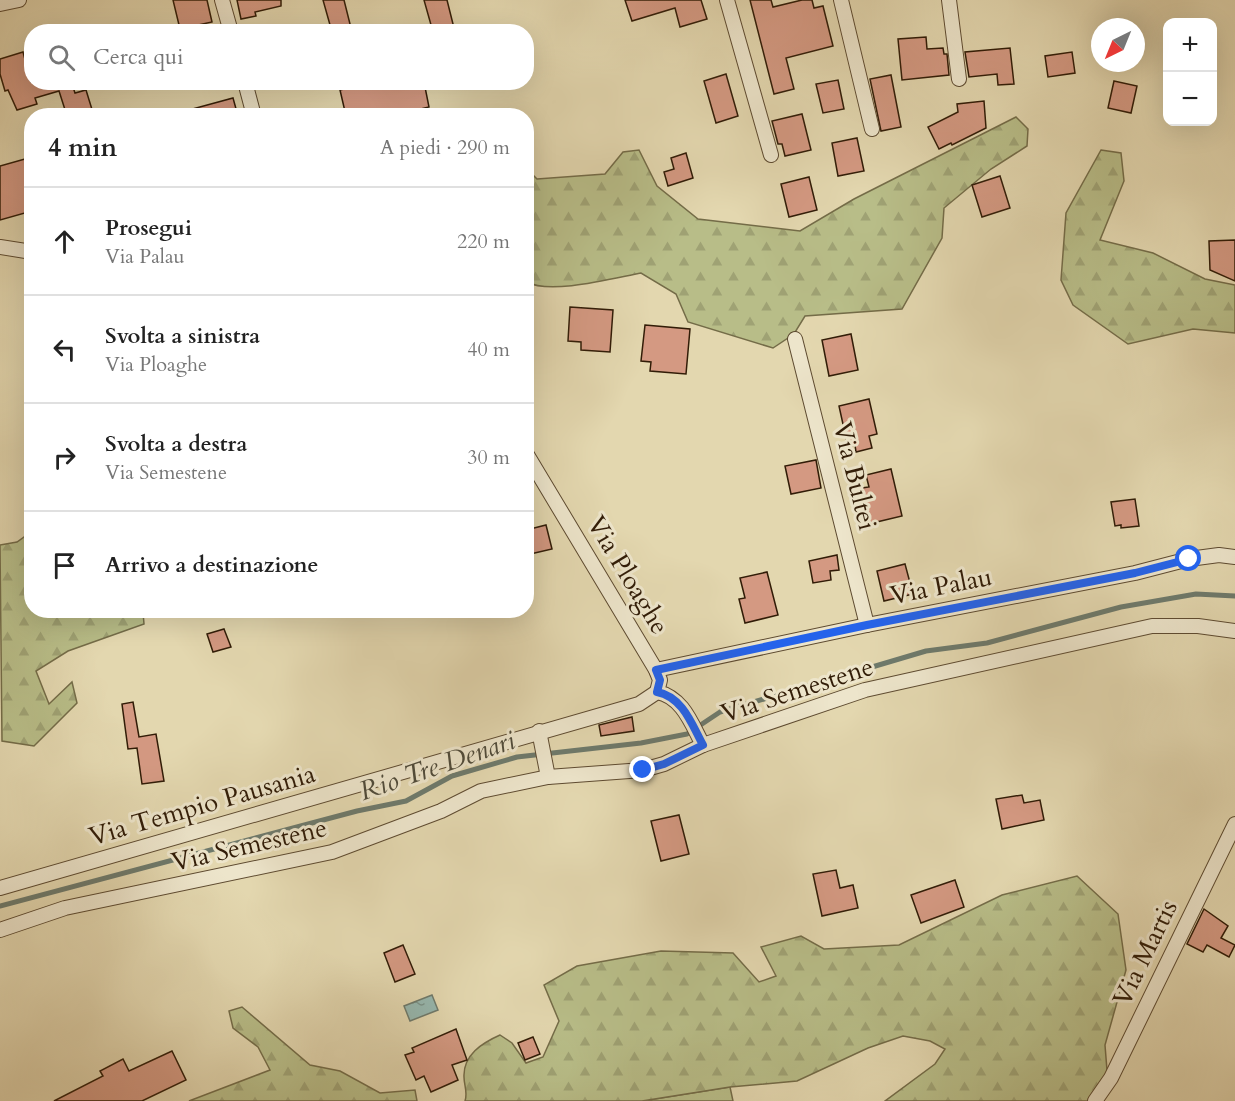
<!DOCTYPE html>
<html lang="it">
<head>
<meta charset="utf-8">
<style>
	body { margin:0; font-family:Cardo,serif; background:#f2f2f2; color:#222 }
	.controls { position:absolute; right:18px; top:18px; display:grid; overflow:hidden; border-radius:12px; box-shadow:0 6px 24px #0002 }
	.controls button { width:54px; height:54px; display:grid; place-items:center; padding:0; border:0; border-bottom:2px solid #e0e0e0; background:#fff; color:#222; font:30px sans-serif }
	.compass { position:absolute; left:1091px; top:18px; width:54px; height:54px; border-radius:50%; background:#fff; box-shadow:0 6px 24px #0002; rotate:223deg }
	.stop { position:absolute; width:18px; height:18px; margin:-14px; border:4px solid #2563eb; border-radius:50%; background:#fff }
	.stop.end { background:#2563eb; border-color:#fff; box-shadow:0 2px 6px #0008 }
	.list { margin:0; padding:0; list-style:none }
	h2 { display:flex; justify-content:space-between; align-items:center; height:78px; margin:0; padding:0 24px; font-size:26px }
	h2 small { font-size:20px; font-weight:400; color:#767676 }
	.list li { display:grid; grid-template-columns:39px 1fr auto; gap:18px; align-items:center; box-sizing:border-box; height:108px; padding:0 24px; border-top:2px solid #e0e0e0 }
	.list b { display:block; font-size:22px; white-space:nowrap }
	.list p { margin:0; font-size:20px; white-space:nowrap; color:#767676 }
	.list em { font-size:20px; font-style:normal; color:#767676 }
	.icon { flex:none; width:33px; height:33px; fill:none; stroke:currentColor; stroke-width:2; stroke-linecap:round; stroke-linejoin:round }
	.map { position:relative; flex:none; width:1235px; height:1101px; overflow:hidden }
	.search { position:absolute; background:#fff; box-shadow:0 6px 24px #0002; left:24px; top:24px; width:510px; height:66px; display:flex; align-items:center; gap:15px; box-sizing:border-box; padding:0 21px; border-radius:24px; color:#767676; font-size:22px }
	.panel { position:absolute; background:#fff; box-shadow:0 6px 24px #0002; left:24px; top:108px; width:510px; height:510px; border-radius:24px }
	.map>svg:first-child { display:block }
	.grass { fill:#b8bd88; stroke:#746c48; stroke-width:1.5 }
	.forest { fill:url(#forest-firs); stroke:#746c48; stroke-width:1.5 }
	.water { fill:url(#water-ripples); stroke:#6e7a6c; stroke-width:1.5 }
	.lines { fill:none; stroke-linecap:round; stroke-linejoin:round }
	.stream { stroke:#6e7a6c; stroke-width:5 }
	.building { fill:#d49982; stroke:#311c07; stroke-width:1.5 }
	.minor-casing { stroke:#5e4b31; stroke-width:16 }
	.minor { stroke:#ede5cb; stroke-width:14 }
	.route { stroke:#2563eb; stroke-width:8 }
	.labels { text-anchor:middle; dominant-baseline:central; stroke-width:6; stroke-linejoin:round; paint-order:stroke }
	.street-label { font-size:26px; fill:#311c07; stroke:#ede5cb }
	.water-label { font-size:27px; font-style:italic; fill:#4f4b3a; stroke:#ede5cb }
</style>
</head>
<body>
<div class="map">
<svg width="1235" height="1101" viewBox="0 0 1235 1101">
	<defs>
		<pattern id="forest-firs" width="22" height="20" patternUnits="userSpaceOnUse" patternTransform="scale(1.5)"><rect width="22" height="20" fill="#b8bd88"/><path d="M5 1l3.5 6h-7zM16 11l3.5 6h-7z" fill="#9fa274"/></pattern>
		<pattern id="water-ripples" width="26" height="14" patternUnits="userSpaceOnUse" patternTransform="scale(1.5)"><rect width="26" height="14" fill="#96b8b0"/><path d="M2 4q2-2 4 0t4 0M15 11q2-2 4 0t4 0" fill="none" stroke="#7b958d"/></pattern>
	</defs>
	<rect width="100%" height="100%" fill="#e3d7af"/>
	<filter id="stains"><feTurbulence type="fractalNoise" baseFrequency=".00333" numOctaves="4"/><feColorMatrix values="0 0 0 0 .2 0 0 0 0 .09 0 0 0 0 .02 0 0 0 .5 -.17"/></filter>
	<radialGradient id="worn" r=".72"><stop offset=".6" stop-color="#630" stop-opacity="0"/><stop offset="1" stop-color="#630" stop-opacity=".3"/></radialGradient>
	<path class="grass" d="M730,1087l3,14h-91z"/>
	<g class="forest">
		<path d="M1016,117l12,12 -1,17 -36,23 -47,39 -2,30 -40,71 -97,7 -11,18 -21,14 -85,-26 -12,-28 -35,-21c-27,5 -91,22 -114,9l-1,-114 11,11 68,-5 18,-22 16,-2 18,36 41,33 102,12 54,-32z"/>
		<path d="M1101,150l20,3 3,28 -24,59 53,13 52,26 30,6v48l-42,-4 -65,15 -55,-39 -12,-25 5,-67z"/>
		<path d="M31,532l1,78 108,1 3,1 1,12 -76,27 -32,20 13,33 23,-22 5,21 -43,43 -32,-5 -2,-196 17,-3z"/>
		<path d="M1077,876l41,38 8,56 -21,75 3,38 -14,18h-209l50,-37 10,-15 -15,-8 -27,-5 -35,12 -71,33 -67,6 -88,14h-177c3,-9 -1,-15 -1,-24 -1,-22 18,-34 36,-42l12,8 14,20 17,-6 16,-36 -15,-36 33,-19 84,-15 72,2 26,29 17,-6 -15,-29 40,-11 23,13 75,-4 103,-50z"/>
		<path d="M242,1007l68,58 30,6 40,22 35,-3 2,11h-228l81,-31 -12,-23 -25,-19 -4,-17z"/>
	</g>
	<path class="water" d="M432,995l6,15 -28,11 -6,-15z"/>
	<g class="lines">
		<path class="stream" d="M0,906l357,-95 49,-10 46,-25 65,-19 124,-14 46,-9 33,-22 206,-61 61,-8 134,-36 75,-13 39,2"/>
	</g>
	<g class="building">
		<path d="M173,0h34l5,22 -32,7z"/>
		<path d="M237,0h44v6l-26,6 1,4 -15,3z"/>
		<path d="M323,0h21l8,32h-20z"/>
		<path d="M424,0h23l8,32h-22z"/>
		<path d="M625,0h76l6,19 -27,8 -5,-19 -43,13z"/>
		<path d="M750,0h21l2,7 29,-7h10l2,8 9,-2 10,40 -47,12 8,31 -20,5z"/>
		<path d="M926,37l1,12 16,-1 1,6h3l2,21 -47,5 -4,-41z"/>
		<path d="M1010,48l4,36 -16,1 -1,-11 -28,3 -4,-25z"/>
		<path d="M23,52l8,30h45v4l-3,1 2,6 11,-3 8,26h-27l-8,-25 -24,7 2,6 -20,6 -9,-20 -3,1 -5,-17v-15z"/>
		<path d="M1072,52l3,21 -27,4 -3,-21z"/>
		<path d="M726,74l12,42 -22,7 -12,-42z"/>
		<path d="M891,75l10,52 -20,4 -11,-52z"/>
		<path d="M838,80l6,29 -21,4 -7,-29z"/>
		<path d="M1114,81l23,5 -6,27 -23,-5z"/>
		<path d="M370,82h54l5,25 -29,7 -1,-4 -24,6h-29l-6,-26z"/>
		<path d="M233,98l5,18h-52l-1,-5z"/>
		<path d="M984,101l2,27 -34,17 -1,-2 -12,6 -11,-22 30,-15 -1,-8z"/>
		<path d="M802,114l9,36 -26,6 -3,-12h-4l-6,-23z"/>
		<path d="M857,138l7,33 -26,5 -6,-33z"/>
		<path d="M686,153l7,25 -25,8 -4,-14 10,-3 -3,-11z"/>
		<path d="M32,157v54l-32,9v-54z"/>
		<path d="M1000,176l10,32 -28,9 -10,-32z"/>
		<path d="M809,177l8,33 -28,7 -8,-33z"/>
		<path d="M1235,240v41l-25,-11 -1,-29z"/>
		<path d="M570,307l43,3 -3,42 -29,-2v-8l-13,-1z"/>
		<path d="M645,325l45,4 -4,45 -36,-3 1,-9 -10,-1z"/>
		<path d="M851,334l7,36 -29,6 -7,-36z"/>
		<path d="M869,399l8,35 -8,2 3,12 -16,4 -1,-7 -7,2 -9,-41z"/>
		<path d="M816,460l5,28 -30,6 -6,-28z"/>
		<path d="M891,469l11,47 -38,9 -7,-27 7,-1 -2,-9 7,-1 -3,-12z"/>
		<path d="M1135,499l4,27 -18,2v-3l-6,1 -4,-24z"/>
		<path d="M546,525l6,24 -26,6v-25z"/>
		<path d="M837,555l2,15 -9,1 1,9 -18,3 -4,-22z"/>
		<path d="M905,564l8,30 -29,7 -7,-30z"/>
		<path d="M767,572l11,43 -33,8 -6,-24 6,-1 -5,-20z"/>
		<path d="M224,629l7,18 -18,5 -6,-18z"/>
		<path d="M133,702l6,35 17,-3 8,47 -22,3 -5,-36 -9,1 -6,-45z"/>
		<path d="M632,717l2,14 -33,5 -2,-11z"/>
		<path d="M1022,795l2,8 16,-3 4,20 -42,9 -6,-30z"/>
		<path d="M679,815l10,39 -28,7 -10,-40z"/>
		<path d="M836,870l4,18 13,-3 5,23 -36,8 -9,-42z"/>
		<path d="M955,880l9,27 -43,16 -10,-28z"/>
		<path d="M1204,909l24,17 -7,12 14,7 -6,12 -22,-12 -4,7 -16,-8z"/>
		<path d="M403,945l12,29 -20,8 -11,-29z"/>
		<path d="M456,1029l11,31 -15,5 6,15 -27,12 -7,-16 -8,4 -11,-25 9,-3 -2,-4z"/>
		<path d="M533,1037l7,17 -15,6 -7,-17z"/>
		<path d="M172,1051l14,29 -44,21h-88l49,-25 -3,-5 23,-12 6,12z"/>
	</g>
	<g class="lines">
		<g class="minor-casing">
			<g id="minor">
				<path d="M222,0l9,32"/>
				<path d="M727,0l44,155"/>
				<path d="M841,0l31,129"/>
				<path d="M949,0l10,79"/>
				<path d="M0,4l19,-4"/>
				<path d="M245,82l9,34"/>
				<path d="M0,247l32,5"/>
				<path d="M795,339l72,286"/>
				<path d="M526,453l130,217 4,10 -3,12"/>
				<path d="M656,670l211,-45 268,-52 54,-14 30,-4 16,2"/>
				<path d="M657,692c26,5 35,33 46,53"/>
				<path d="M539,731l9,46"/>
				<path d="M0,888l639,-184 18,-12"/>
				<path d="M0,930l65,-22 267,-56 109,-41 40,-20 67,-14 95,-7 21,-6 39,-19 162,-55 287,-64h46l37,5"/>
				<path d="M1095,1101l16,-23 124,-254"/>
			</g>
		</g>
		<use href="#minor" class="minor"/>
	</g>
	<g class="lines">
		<path class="route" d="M643,770l21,-6 39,-19c-11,-20 -20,-48 -46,-53l3,-12 -4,-10 211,-45 268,-52 54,-14"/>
	</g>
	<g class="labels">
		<g class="street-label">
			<text transform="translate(855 476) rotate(76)">Via Bultei</text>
			<text transform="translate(628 575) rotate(59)">Via Ploaghe</text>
			<text transform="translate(941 586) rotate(-11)">Via Palau</text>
			<text transform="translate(797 690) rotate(-18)">Via Semestene</text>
			<text transform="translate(202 805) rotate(-16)">Via Tempio Pausania</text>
			<text transform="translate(249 845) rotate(-13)">Via Semestene</text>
			<text transform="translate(1145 953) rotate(-64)">Via Martis</text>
		</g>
		<g class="water-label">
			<text transform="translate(437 766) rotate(-19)">Rio Tre Denari</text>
		</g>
	</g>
	<rect width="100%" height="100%" filter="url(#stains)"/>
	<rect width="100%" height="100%" fill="url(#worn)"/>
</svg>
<div class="controls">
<button>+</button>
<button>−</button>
</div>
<svg class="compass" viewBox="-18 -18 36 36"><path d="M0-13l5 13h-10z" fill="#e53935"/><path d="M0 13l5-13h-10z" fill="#767676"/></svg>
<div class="stop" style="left:1189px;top:559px"></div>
<div class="stop end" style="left:643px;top:770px"></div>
<div class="search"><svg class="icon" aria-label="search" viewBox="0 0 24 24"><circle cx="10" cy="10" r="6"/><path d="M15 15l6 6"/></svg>Cerca qui</div>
<section class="panel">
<h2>4 min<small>A piedi · 290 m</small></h2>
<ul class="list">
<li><svg class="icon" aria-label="ahead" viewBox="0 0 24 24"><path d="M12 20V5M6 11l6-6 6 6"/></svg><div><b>Prosegui</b><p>Via Palau</p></div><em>220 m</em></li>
<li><svg class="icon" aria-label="left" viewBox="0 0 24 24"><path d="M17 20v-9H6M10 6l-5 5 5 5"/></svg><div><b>Svolta a sinistra</b><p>Via Ploaghe</p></div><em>40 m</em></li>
<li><svg class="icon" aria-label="right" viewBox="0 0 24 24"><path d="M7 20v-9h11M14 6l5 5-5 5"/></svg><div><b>Svolta a destra</b><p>Via Semestene</p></div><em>30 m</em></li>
<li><svg class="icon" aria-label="arrive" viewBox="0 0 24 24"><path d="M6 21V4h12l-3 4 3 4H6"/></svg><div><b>Arrivo a destinazione</b></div></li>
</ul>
</section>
</div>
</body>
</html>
